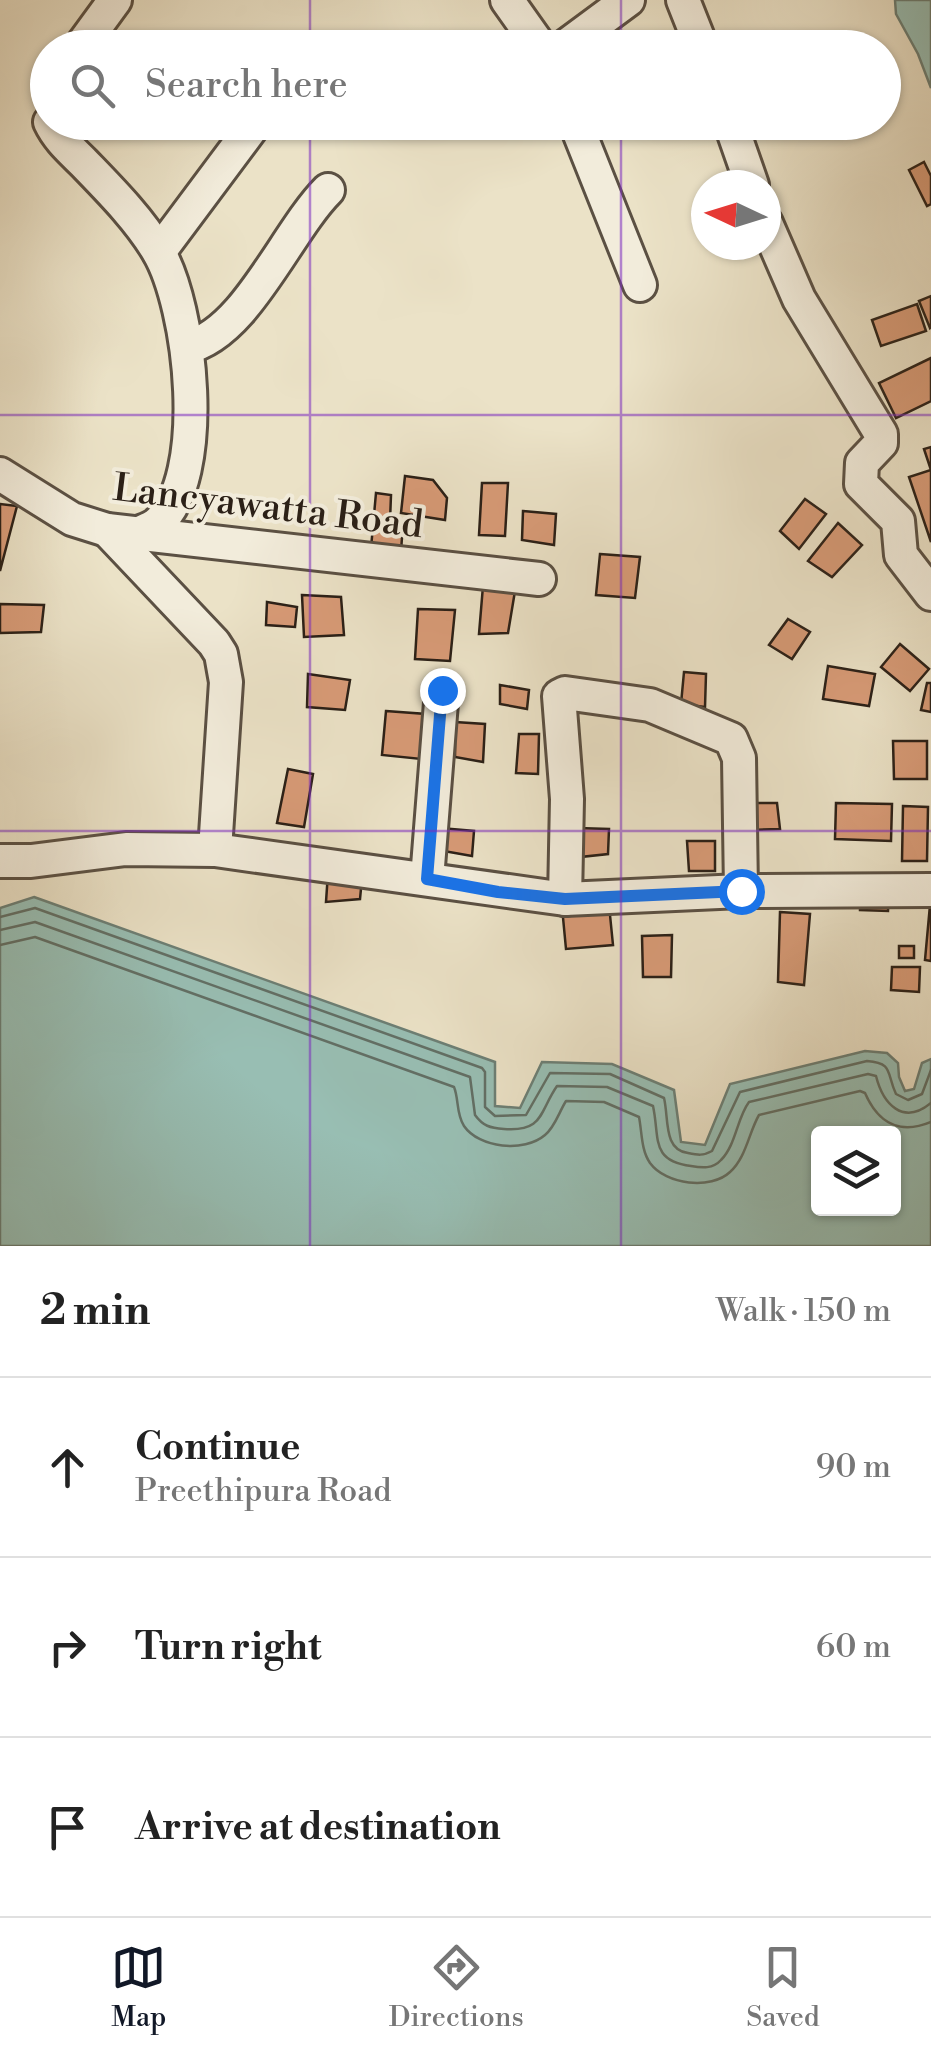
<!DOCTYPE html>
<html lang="en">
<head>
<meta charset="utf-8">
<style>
	body { margin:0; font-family:"Libre Bodoni",serif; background:#f2f2f2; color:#222 }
	.controls { position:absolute; right:30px; bottom:30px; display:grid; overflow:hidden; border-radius:10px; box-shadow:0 2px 8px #0004 }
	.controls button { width:90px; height:90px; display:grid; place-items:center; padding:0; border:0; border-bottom:2px solid #e0e0e0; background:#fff; color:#222; font:50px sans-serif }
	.compass { position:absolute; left:691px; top:170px; width:90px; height:90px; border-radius:50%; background:#fff; box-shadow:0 2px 8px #0004; rotate:274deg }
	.stop { position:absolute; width:30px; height:30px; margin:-22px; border:8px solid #1a73e8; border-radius:50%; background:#fff }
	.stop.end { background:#1a73e8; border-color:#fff; box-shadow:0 2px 10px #0008 }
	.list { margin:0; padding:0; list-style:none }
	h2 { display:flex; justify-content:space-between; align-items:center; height:130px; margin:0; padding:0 40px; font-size:42px }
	h2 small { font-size:32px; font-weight:400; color:#767676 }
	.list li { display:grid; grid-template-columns:65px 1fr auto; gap:30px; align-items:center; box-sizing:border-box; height:180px; padding:0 40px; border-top:2px solid #e0e0e0 }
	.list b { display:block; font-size:38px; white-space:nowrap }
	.list p { margin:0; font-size:32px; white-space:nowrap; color:#767676 }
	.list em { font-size:32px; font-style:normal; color:#767676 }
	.icon { flex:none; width:55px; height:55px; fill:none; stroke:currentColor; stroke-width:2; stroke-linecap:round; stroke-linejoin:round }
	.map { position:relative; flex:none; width:931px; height:1246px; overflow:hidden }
	.search { position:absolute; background:#fff; box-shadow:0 2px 8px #0004; left:30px; right:30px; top:30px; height:110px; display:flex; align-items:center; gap:25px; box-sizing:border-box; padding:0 35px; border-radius:55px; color:#767676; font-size:38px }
	.sheet { height:670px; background:#fff }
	nav { display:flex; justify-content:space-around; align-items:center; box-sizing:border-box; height:140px; border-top:2px solid #e0e0e0; background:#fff; font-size:28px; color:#767676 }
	nav a { display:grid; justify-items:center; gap:5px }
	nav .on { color:#111827 }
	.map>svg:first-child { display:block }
	.water { fill:#98beb3; stroke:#6c7f75; stroke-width:2.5; fill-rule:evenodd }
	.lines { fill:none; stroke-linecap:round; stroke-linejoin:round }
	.shore { stroke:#626f65; stroke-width:2.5 }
	.building { fill:#d79a76; stroke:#2b2017; stroke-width:2.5 }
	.minor-casing { stroke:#5b5043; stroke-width:38 }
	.minor { stroke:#f2ecdb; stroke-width:32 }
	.route { stroke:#1a73e8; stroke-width:12 }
	.grid { fill:none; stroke:#7b2cbf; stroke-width:2.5; stroke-opacity:0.55 }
	.labels { text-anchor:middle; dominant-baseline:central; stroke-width:8; stroke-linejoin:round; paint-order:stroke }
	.street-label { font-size:38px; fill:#2b2017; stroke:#f2ecdb }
</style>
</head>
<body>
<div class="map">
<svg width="931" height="1246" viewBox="0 0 931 1246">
	<rect width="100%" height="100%" fill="#ebe2c7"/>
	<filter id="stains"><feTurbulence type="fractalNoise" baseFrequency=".002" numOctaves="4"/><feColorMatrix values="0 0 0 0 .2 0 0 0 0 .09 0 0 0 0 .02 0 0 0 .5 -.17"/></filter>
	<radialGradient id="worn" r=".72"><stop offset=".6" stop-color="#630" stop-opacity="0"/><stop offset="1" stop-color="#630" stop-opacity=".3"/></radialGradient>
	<g class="water">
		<path d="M895,0h36v88l-13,-34 -22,-40z"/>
		<path d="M34,897l461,165v44l25,2 22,-46 70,2 62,26 7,52 24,3 25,-61 135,-33 22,2 11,10 1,14 6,14 9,-2 8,-26 9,-4v187h-931v-338zM818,1134h76v74h-76z"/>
	</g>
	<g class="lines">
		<g class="shore">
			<path d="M0,917l35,-9 447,160 3,4v35l10,9 31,-1 24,-42 60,1 54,24c5,20 -1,52 24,55 10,2 15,3 24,-2l28,-59 127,-31c27,2 19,12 29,33l12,6 14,-6 9,-24"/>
			<path d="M0,930l35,-8 435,155 5,38c8,11 15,13 29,14 40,3 35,-17 53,-43l50,1 46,19c7,32 -3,55 38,60 11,2 22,3 30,-6 15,-15 16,-42 28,-58l119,-28 8,2c7,28 27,50 55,27"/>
			<path d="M0,945l35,-8 419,150c5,12 2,27 10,39 15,22 60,27 81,9 10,-8 14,-23 21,-34l38,1 35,15c3,15 2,33 11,46 16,22 61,27 80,9 16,-14 19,-40 29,-57l101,-24 5,2c13,30 35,42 66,29"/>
		</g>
	</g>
	<g class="building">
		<path d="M924,162l7,14v28l-4,2 -18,-36z"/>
		<path d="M931,296v31l-1,1 -11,-27z"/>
		<path d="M917,304l9,27 -45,15 -9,-26z"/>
		<path d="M931,358v43l-35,17 -17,-35z"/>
		<path d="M931,447v95l-22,-65 22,-7 -7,-21z"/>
		<path d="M405,476l28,4 14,18 -2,22 -44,-7z"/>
		<path d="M482,483h26l-3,53 -26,-1z"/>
		<path d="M376,493l15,2 -1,26 13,1 -2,30 -30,-4z"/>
		<path d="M805,499l21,15 -27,35 -19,-18z"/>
		<path d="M0,504l17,2 -17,65z"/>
		<path d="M523,511l33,3 -2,31 -32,-5z"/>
		<path d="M838,523l24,22 -30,32 -24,-16z"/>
		<path d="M600,554l40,3 -5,41 -39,-3z"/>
		<path d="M483,586l32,5 -7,42 -29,1z"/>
		<path d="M302,595l39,2 3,38 -40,2z"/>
		<path d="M267,602l30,5 -2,20 -29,-2z"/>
		<path d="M0,604l44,1 -3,27 -41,1z"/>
		<path d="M418,609l37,1 -5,51 -35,-2z"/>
		<path d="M788,619l22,13 -18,27 -23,-14z"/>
		<path d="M900,644l29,25 -19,22 -29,-24z"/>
		<path d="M828,666l47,8 -6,32 -46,-7z"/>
		<path d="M684,672l22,2 -1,33 -24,-3z"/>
		<path d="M308,674l42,6 -5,30 -38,-3z"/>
		<path d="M927,683h4v29l-10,-2z"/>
		<path d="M500,685l29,5 -2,19 -27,-5z"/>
		<path d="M386,711l40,3 -5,45 -39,-4z"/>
		<path d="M455,722l30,2 -2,38 -28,-5z"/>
		<path d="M519,734h20l-1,40 -22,-1z"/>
		<path d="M893,741h34v38h-33z"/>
		<path d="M288,769l25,5 -9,53 -27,-4z"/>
		<path d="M749,803h28l3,26 -29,1z"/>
		<path d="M836,803l56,1 -1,37 -56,-2z"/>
		<path d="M903,806l25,1 -1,54h-25z"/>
		<path d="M440,828l34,3 -2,25 -34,-6z"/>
		<path d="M577,828l32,1 -1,25 -28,3z"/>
		<path d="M687,841h28v30h-26z"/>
		<path d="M328,873l34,5 -2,21 -34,3z"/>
		<path d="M860,885l29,1 -1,25 -28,-1z"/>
		<path d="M609,905l4,40 -47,4 -4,-42z"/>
		<path d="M930,905h1v56l-6,-1z"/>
		<path d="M780,912l30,2 -6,71 -26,-3z"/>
		<path d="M672,935l-1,42h-28l-1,-41z"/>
		<rect x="899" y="946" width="15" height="12"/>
		<path d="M892,967h28l-1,25 -28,-2z"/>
	</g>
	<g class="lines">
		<g class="minor-casing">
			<g id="minor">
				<path d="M507,0l34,48"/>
				<path d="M683,0l19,48"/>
				<path d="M80,48l35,-48"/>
				<path d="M563,48l65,-48"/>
				<path d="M50,122c8,17 21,28 34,41 26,27 55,56 74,88 33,55 53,227 -1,273 -5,4 -14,7 -20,10"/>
				<path d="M575,122l65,163"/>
				<path d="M730,122l22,63"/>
				<path d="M766,223l33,76 82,135v9l-19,20 -1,21 37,37 3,34 30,39"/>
				<path d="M159,252l97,-130"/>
				<path d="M187,347c59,-13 99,-115 141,-157"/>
				<path d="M0,474l72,45 35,11 432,49"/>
				<path d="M107,530l107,113 7,11 5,28 -11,168"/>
				<path d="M0,861h31l95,-12 89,1 350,49 176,-8 190,-1"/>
				<path d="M427,879l15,-189"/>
				<path d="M565,899l2,-100 -8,-103 6,-3 85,12 81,34 8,19 2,133"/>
			</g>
		</g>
		<use href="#minor" class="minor"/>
	</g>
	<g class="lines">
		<path class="route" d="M442,690l-15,189 71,13 67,7 176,-8"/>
	</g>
	<path class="grid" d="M310,0v48M621,0v48M310,122v1124M621,122v1124M0,415h931M0,831h931"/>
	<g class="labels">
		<g class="street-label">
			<text transform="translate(268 507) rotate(7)">Lancyawatta Road</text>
		</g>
	</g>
	<rect width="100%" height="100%" filter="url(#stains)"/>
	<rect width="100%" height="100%" fill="url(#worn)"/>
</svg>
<div class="controls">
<button><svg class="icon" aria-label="layers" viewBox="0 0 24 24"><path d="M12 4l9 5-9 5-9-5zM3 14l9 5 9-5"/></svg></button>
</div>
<svg class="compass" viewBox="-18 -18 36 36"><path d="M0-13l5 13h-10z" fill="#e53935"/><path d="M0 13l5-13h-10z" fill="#767676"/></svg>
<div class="stop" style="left:741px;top:891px"></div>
<div class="stop end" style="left:442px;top:690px"></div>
<div class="search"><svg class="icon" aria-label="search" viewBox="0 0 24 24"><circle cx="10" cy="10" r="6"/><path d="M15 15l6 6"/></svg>Search here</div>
</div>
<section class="sheet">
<h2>2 min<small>Walk · 150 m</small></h2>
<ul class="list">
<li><svg class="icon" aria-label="ahead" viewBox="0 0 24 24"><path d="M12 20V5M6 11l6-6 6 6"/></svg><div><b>Continue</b><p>Preethipura Road</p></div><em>90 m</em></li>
<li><svg class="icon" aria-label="right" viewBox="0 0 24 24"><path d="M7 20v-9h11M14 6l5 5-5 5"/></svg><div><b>Turn right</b></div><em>60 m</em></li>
<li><svg class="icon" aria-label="arrive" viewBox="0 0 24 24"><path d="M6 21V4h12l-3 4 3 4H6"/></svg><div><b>Arrive at destination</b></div></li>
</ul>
</section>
<nav>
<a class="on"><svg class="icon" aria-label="map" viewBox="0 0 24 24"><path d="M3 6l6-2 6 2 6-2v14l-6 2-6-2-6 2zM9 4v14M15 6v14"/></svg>Map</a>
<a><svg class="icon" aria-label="directions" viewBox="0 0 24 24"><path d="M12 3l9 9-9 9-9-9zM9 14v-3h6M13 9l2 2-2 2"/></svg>Directions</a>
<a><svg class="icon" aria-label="saved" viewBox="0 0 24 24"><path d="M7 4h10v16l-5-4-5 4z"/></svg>Saved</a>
</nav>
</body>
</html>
